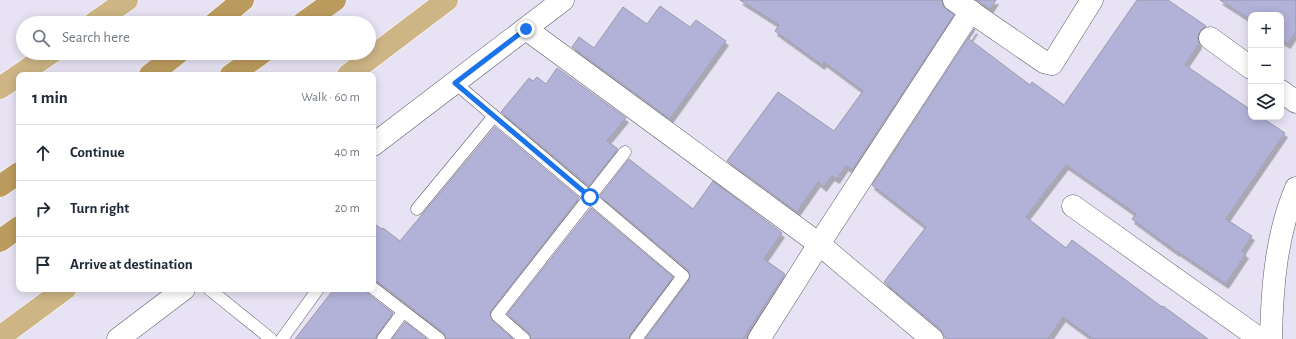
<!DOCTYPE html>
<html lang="en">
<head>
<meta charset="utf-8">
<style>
	body { margin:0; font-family:"Alegreya Sans",sans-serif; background:#f2f2f3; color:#1f2937 }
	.controls { position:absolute; right:12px; top:12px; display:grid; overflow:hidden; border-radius:8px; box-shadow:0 2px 10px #0003 }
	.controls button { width:36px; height:36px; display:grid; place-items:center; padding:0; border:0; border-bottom:1px solid #e0e1e3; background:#fff; color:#1f2937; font:20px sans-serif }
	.stop { position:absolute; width:12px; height:12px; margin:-9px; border:3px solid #1a73e8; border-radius:50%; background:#fff }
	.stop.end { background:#1a73e8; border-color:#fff; box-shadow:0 1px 4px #0008 }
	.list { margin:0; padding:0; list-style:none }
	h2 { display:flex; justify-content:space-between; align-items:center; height:52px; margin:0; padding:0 16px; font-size:17px }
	h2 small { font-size:13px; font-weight:400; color:#747a83 }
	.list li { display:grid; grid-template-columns:26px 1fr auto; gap:12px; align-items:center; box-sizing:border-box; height:56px; padding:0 16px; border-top:1px solid #e0e1e3 }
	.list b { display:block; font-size:15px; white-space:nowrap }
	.list em { font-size:13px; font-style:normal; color:#747a83 }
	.icon { flex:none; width:22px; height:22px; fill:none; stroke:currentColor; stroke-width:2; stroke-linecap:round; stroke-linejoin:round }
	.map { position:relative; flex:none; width:1296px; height:339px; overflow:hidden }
	.search { position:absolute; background:#fff; box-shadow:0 2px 10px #0003; left:16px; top:16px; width:360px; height:44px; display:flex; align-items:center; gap:10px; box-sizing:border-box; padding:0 14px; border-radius:22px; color:#747a83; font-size:15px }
	.panel { position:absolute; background:#fff; box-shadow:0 2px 10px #0003; left:16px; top:72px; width:360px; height:220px; border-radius:8px }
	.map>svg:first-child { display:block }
	.building { fill:#b2b1d8; stroke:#9b9bab; filter:url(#shadow) }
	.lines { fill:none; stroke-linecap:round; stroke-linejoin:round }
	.service-casing { stroke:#5e5b6a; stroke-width:13 }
	.minor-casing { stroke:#5e5b6a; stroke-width:23 }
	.tertiary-casing { stroke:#5e5b6a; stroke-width:23 }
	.primary-casing { stroke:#fff; stroke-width:23 }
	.trunk-casing { stroke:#fff; stroke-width:23 }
	.service { stroke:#fff; stroke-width:12 }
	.minor { stroke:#fff; stroke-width:22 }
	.tertiary { stroke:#fff; stroke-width:22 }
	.primary { stroke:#cdb586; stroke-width:22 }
	.trunk { stroke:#bc9c5e; stroke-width:22 }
	.route { stroke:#1a73e8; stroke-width:5 }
</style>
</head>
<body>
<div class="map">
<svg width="1296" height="339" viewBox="0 0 1296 339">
	<defs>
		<filter id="shadow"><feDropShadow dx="2.5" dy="4.5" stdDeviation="0" flood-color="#0004"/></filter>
	</defs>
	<rect width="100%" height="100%" fill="#e7e3f4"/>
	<g class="building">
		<path d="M740,0h202l1,6 11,9 -102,155 -6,-4 -9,13 -5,-3 -8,11 -6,-5 -21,30 -70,-51 51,-69 56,39 29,-40 -39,-29 -2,3 -47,-34 4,-6z"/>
		<path d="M976,0h20l-6,9z"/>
		<path d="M1137,0h31l38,26 -6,5 -2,6 1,7 -14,21 66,45v7h10l24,16 -59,86 26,17 -10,15 4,3 -20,30 -49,-33v1l-45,-33 4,-5 -70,-49 -40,52 40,31 6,-8 90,67 1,-1 45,33h-115l-30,-22 -15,22h-102l-6,-10 -56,-47 42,-55 -54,-42 102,-156 1,1 -6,9 61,46 2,-3 32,23z"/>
		<path d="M1220,0h76v32l-8,12 -7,-4v-25h-30v5z"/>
		<path d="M660,6l30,21 6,-7 30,21 -56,78 -98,-72 7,-10 15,11 29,-41 24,17z"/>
		<path d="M557,68l69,50 -19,23 11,8 -29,37 -88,-74 28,-34 4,3 4,-4 9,7z"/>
		<path d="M495,127l84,71 -88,113 -1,3 2,6 21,19h-67l-2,-6 -66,-51 -5,-1v-58l9,6 1,-1 17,13z"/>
		<path d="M629,159l64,50 20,-28 69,52 -18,26 21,15 -42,65h-98l44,-59 1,-3 -2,-7 -88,-74z"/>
		<path d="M591,208l82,69 -43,58 -1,4h-98l-2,-6 -22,-19z"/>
		<path d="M334,289h32l2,5 25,19 -16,22 -1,4h-81z"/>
		<path d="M405,322l22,17h-35z"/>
	</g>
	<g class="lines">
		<g class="service-casing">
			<g id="service">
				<path d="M455,83l228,193 -47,63"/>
				<path d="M417,209l77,-93"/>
				<path d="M373,288l66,51"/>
				<path d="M209,289l62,50"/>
				<path d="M282,339l36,-50"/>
				<path d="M383,339l20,-27"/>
				<path d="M524,339l-27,-24 128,-163"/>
			</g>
		</g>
		<g class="minor-casing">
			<g id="minor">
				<path d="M954,0l90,62 8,2 40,-64"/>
				<path d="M526,29l293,215 -60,95"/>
				<path d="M1210,38l41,30"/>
				<path d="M1281,91l15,11"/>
				<path d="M1073,206l187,133"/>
				<path d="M932,339l-113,-95 152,-233"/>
			</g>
		</g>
		<g class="tertiary-casing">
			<g id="tertiary">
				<path d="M373,145l190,-145"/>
				<path d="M118,339l66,-50"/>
				<path d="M1271,339c1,-51 5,-104 25,-151"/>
			</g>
		</g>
		<g class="primary-casing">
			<g id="primary">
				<path d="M94,23l33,-23"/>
				<path d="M19,75l32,-22"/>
				<path d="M348,75l99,-75"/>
				<path d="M0,88l19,-13"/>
				<path d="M0,337l65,-48"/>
			</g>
		</g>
		<g class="trunk-casing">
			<g id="trunk">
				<path d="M215,23l28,-23"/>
				<path d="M303,23l32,-23"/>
				<path d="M150,75l28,-22"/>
				<path d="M231,75l31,-22"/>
				<path d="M0,186l19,-13"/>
				<path d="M0,241l19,-14"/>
			</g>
		</g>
		<use href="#service" class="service"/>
		<use href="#minor" class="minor"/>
		<use href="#tertiary" class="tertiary"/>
		<use href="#primary" class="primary"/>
		<use href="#trunk" class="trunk"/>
	</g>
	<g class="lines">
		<path class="route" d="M526,29l-71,54 135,114"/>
	</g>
</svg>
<div class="controls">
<button>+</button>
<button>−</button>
<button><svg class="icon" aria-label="layers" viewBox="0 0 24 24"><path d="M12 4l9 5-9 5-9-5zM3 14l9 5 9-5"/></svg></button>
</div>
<div class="stop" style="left:590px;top:197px"></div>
<div class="stop end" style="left:526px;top:29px"></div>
<div class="search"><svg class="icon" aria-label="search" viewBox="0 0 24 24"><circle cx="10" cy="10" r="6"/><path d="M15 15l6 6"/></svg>Search here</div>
<section class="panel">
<h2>1 min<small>Walk · 60 m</small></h2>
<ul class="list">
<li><svg class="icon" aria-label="ahead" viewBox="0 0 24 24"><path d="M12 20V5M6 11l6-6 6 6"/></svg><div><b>Continue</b></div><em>40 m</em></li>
<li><svg class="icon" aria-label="right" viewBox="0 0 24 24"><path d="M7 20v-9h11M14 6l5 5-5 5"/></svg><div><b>Turn right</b></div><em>20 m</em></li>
<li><svg class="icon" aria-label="arrive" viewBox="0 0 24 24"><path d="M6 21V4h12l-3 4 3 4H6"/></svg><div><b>Arrive at destination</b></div></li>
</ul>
</section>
</div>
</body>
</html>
